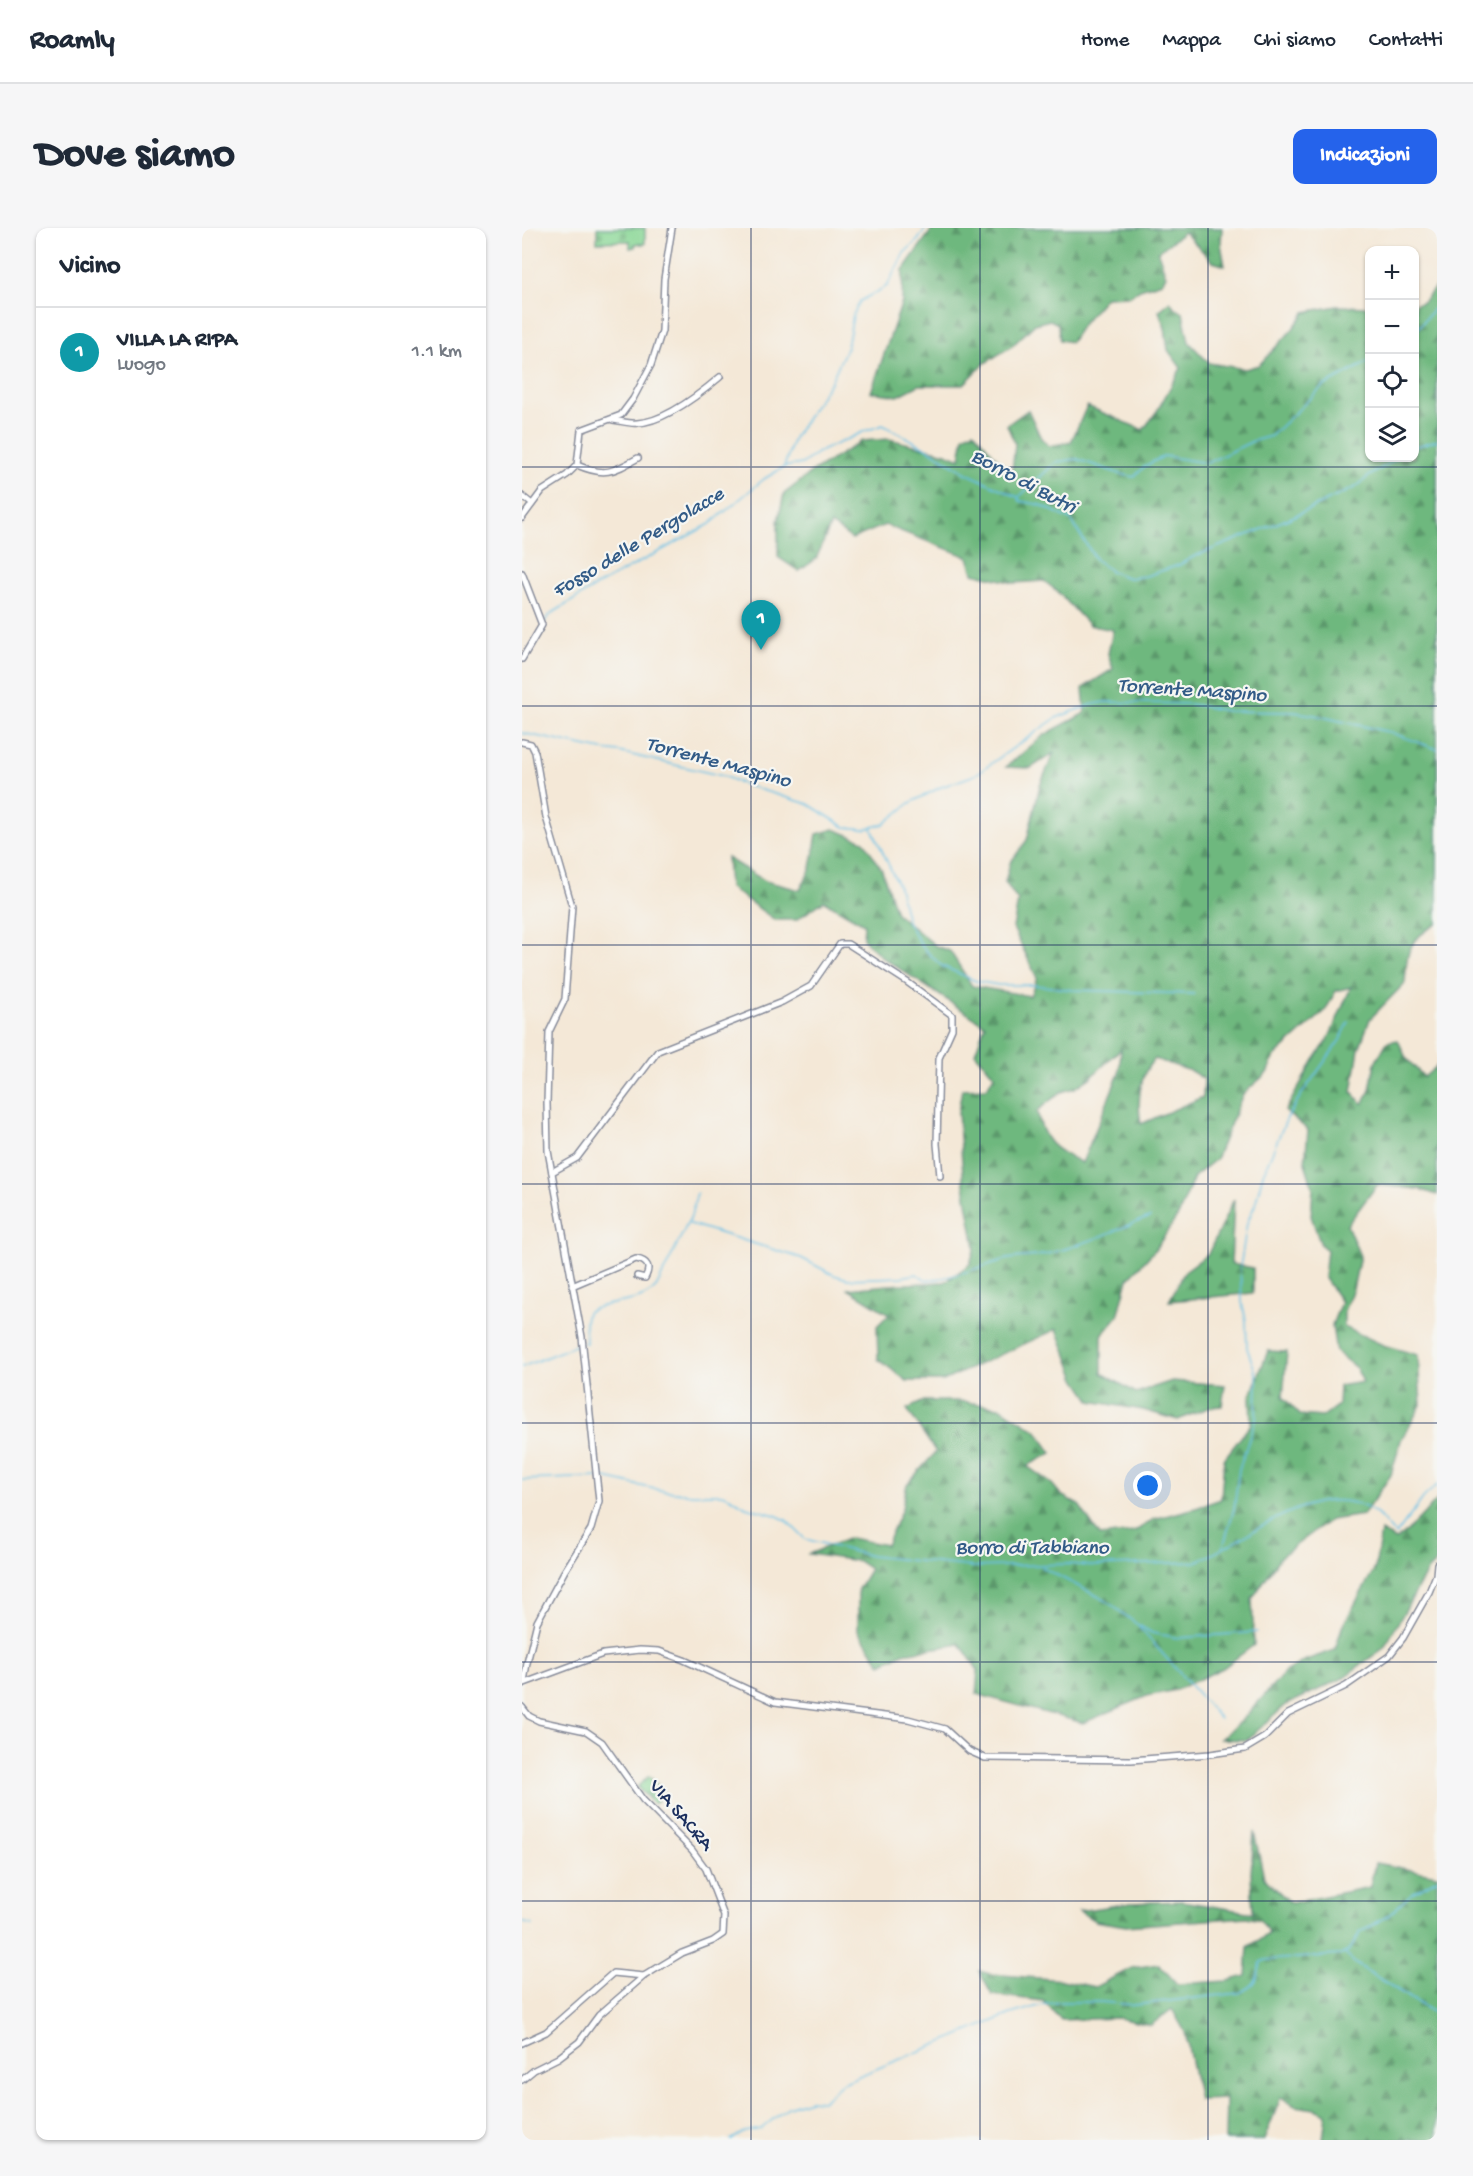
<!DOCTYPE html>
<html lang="it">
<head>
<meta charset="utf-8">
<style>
	body { margin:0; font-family:"Gochi Hand",sans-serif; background:#f6f6f7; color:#1f2937 }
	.controls { position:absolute; right:18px; top:18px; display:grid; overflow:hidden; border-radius:12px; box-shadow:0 2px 4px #0004 }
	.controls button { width:54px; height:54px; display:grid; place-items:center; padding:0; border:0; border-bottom:2px solid #e0e1e3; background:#fff; color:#1f2937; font:30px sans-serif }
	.you { position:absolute; left:626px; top:1258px; width:21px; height:21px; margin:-15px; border:4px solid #fff; border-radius:50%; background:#1a73e8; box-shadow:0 0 0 9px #1a73e833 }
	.badge { display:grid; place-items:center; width:39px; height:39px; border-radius:50%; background:#2563eb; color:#fff; font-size:20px; font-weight:700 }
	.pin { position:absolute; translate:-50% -50px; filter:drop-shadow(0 2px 3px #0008) }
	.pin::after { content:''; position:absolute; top:32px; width:21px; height:18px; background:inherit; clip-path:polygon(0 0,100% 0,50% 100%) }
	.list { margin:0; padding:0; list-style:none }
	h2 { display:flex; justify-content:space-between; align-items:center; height:78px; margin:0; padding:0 24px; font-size:26px }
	h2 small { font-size:20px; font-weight:400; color:#747a83 }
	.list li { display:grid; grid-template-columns:39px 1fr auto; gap:18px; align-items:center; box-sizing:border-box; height:90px; padding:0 24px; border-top:2px solid #e0e1e3 }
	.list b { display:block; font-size:22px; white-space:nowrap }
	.list p { margin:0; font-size:20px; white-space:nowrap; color:#747a83 }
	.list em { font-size:20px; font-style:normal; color:#747a83 }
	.icon { flex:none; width:33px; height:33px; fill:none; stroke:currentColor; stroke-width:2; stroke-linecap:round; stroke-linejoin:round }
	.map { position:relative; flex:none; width:915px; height:1912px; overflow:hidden; border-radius:12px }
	header { display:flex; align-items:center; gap:36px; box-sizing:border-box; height:84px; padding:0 30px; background:#fff; border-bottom:2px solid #e0e1e3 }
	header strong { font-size:28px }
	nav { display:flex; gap:33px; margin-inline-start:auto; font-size:21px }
	.intro { display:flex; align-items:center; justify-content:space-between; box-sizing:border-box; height:144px; padding:0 36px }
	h1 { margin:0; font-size:42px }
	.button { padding:15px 27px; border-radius:12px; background:#2563eb; color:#fff; font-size:21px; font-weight:700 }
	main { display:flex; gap:36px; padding:0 36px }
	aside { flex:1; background:#fff; border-radius:12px; box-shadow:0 2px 4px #0004 }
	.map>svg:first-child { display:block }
	.forest { fill:url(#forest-firs); stroke:#44746e; stroke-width:1.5; fill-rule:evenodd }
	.cemetery { fill:url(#cemetery-stones); stroke:#52837a; stroke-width:1.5 }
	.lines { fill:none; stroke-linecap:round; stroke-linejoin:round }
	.stream { stroke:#69c1e6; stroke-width:1.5 }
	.minor-casing { stroke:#888c9a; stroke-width:8 }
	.minor { stroke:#fff; stroke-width:5 }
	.grid { fill:none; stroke:#1b2f5e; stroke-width:1.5; stroke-opacity:0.55 }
	.labels { text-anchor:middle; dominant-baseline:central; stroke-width:4.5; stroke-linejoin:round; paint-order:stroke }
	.street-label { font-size:20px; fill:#1b2f5e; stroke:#f6f6f2 }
	.water-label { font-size:21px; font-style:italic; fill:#325b87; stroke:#f6f6f2 }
</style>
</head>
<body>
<header>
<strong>Roamly</strong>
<nav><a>Home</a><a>Mappa</a><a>Chi siamo</a><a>Contatti</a></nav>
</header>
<div class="intro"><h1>Dove siamo</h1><a class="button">Indicazioni</a></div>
<main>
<aside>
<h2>Vicino<small></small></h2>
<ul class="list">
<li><span class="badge" style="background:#0f9aa8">1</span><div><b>VILLA LA RIPA</b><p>Luogo</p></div><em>1.1 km</em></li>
</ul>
</aside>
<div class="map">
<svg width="915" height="1912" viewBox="0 0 915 1912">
	<defs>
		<pattern id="forest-firs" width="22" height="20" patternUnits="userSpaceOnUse" patternTransform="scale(1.5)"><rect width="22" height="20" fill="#6eb87e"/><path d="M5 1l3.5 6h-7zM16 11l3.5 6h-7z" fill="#5a966a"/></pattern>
		<pattern id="cemetery-stones" width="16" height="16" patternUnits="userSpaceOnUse" patternTransform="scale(1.5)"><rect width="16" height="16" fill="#89d795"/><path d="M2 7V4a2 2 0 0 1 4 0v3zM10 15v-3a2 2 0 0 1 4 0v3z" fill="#76b983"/></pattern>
	</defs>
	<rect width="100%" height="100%" fill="#f6f6f2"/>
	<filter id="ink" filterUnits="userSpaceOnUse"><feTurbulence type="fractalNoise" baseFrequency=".0167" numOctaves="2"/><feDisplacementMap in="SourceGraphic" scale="12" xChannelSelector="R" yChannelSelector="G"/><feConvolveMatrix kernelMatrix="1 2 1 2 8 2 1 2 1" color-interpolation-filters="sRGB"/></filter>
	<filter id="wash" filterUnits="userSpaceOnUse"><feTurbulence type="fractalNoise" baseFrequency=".008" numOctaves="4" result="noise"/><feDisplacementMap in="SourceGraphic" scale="24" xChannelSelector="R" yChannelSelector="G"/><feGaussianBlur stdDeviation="1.35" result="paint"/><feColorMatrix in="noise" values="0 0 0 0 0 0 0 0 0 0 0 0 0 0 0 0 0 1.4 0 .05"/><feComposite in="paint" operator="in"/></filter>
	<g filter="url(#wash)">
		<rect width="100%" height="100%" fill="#f4e8d7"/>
		<g class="forest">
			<path d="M411,0h289l-1,16 4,22 -12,-4 -29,-30 -26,20 8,24 -4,6 -22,7 -10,7 -24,1 -22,25 -13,20 -11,-2 -2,-16 -8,-4 -15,4 -23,22 -27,17 -22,22h-44l-21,11 -27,-4 31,-90 1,-32z"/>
			<path d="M915,57v639c-30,16 -30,28 -32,59l-35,36 -11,30 -7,43 11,12 7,-14 5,-27 12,-21 11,-2 8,18 18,19 13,-11v129l-18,-6 -42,-4 -30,40 13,31 -7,33 -9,22v16l39,18 35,10 3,50 -20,35 -10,35 -28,40 -33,5 -50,37 -28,42 2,46 -31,23 -47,22 -29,6 -64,27 -107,-29 2,-24 -18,-26 -57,9 -22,11 -23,-33v-42l12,-20 -12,-8 -49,-7 41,-16 36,7 16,-36 5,-25 29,-32 -29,-43 17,-8h35l40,6 37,23 16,23 -25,13 25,18 9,11 18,10 21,31 34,-4 20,-13 42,-11 25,-9 3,-40 27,-35 -1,-27 18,-46 19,1 -4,45 17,18 22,2 16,-12 1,-19 24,-4 -7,-14 -20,-16 -4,-27 9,-23 -17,-25 3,-27 -6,-5 -10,-29 2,-28 -8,-25 3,-33 -23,-19 29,-51 14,-20 23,-53 -15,4 -11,20 -50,45 -8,17 -24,21 -27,65 -22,18 -15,37 -24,36 -27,29 -10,37 -16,19v38l34,20 36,-12 53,4 -3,21 -12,1 -32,13 -35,-10 -52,-9 -15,-22 -19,-50 -114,52h-36l-29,-22 -1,-33 12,-12 -41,-25 40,-4 57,-3 25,-18 5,-17 -11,-62 -6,-72 4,-24 25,-1 7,-13 -19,-22 10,-28 -102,-67 -20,-19 1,-15 -40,-23 -28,19h-21l-46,-33 -2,-29 38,23 35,9 11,-22 6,-34 17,-5 30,12 18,29 14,43 40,33 14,5 22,35 58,10 7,-18 -24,-50 5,-27 -13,-19 5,-19 17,-23 13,-55 14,-32 -23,15 -25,-1 38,-32 41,-22 -2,-25 30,-19 -5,-15 5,-24 -24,-5 -31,-33 -14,-11 -30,2 -41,-10 -5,-16 -83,-32 -33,14 -21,-15 -15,35 -17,12 -21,-14v-36l6,-27 28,-22 50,-31 27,-2 57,14 14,6 4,-23 10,-5 24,29 14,11 3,-27 -8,-19 21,-15 13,28 8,8 22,-4 16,-36 56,24 14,-19 24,-43 -13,-18 -3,-22 -6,-17 11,-10 4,6 9,6 6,29 20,21 36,6 14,-4 33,-35 13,-18 32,-6 32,1 1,151h44l1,-154 8,-2zM599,821l-2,24 -37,90c-29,-15 -38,-19 -45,-52l24,-19 14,-4 15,-10zM633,831l36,12 13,8 -1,18 -62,27c-4,-21 -2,-51 14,-65z"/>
			<path d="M712,971l-3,65 22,4v25l-84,8 16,-30 23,-17z"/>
			<path d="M915,1272v61l-9,9 -44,78 -43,31 -55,26 -39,35 -27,-1 25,-22 41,-46 20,-11 29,-10 7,-23 33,-59 6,-37 14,9 9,-6z"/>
			<path d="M732,1604l10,46 27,25 79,-16 5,-24 62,12v265h-114l3,-26 -11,-5 -20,-3 -14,-9 -17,43h-39l1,-41 -27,1 -14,-68 -13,-23 -21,16 -34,-7 -56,2 -18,-19 -51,-6 -13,-24 11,3 72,6 33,7 37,-19 27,-4 18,20 51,-3 18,-5 2,-29 22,-14 -10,-13 -13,-3 -121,9 -31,-5 -16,-10 52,-8 51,-2 71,12 -2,-40z"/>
		</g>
		<g class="cemetery">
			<path d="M75,0h48v16h-10v3l-5,1v-7l-33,1z"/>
			<path d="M127,1548l16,17 -11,11 -17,-17z"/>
		</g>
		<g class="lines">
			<g class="stream">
				<path d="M892,105l23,-28"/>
				<path d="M892,219l23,-7"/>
				<path d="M262,239l18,-3 15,-11 48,-22 18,-6 47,25 36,23 52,24 2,4 21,4 30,15 25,40 16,12 17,6 17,-2 33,-11 14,-8 97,-39 66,-31 13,-11 29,-18"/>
				<path d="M497,269l37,-35 21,-3 43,15 14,3 11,-11 19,-10 43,7 46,-22 18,-5 51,-49 48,-26"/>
				<path d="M22,394l7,-8 45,-28 114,-62 54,-45 20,-12 10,-29 37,-57 16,-34 6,-32 7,-14 27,-15 17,-33 14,-13 8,-12"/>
				<path d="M0,505l80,17 17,2 104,24 25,10 60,18 37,23 20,2 19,-5 26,-21 31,-16 34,-12 81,-57 34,-13 15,-3 85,2 37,7 67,1 20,3 75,17 48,17"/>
				<path d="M350,601l27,58 8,34 14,24 11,12 10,9 34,15 22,4h37l38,5 121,4"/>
				<path d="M165,995l114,35 33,17 14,4 53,-2 16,-3c0,0 6,5 7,5 14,4 65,-15 80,-19 14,-4 28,-2 42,-6 36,-8 69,-24 104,-37"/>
				<path d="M62,1115h2l-1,-22 2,-9c21,-13 55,-6 70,-26l34,-70 6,-23"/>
				<path d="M0,1139l57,-23"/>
				<path d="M0,1252l79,-3 58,13 33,4h31l9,4 14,9 29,8 11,5 19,19 66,17 102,11 95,-3 22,2 105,-4c51,-19 122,-88 179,-50 8,5 14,16 22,23l28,-38 13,-12"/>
				<path d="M701,1319l11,-38 5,-40 17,-51 1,-42 -10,-28 -1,-27 -4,-19 -2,-34 7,-45 8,-18 8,-31 24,-56 14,-23 39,-55 9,-18"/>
				<path d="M519,1339l64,33 33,25 14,8 26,5 79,-6"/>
				<path d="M617,1399l81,92"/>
				<path d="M0,1694l10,3"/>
				<path d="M823,1726l11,10 81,51"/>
				<path d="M209,1912l13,-8 17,-3 27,-22 22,-7 12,1 21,-18 11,-5 157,-64 31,-9 18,-3h41l33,3 105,-12c18,-8 18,-13 22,-31l5,-2 75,-5 8,-4 11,-18 29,-18 22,-21 26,-15"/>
			</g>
		</g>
	</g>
	<g filter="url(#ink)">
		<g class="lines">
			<g class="minor-casing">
				<g id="minor">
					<path d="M91,192c8,1 17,4 24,3 28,-1 63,-29 83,-46"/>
					<path d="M55,237c28,12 36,7 61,-7"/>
					<path d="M0,268l10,8"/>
					<path d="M0,290l20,-27 25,-16 10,-10 4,-35 40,-15 12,-16 18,-34 11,-34 2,-52 8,-51"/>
					<path d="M0,345l20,52 -20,34"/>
					<path d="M0,514l9,2 4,8 11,65 26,89 -7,93 -16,33 -2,71 1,48 34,186 17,164 -8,28 -27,43 -27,50 -10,41 -3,19"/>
					<path d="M30,944l25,-14 81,-107 124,-49 29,-16 29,-42h8l59,38 45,33v14l-13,29 -2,86 3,32"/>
					<path d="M50,1058l64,-27c12,2 15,8 9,19l-8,-2"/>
					<path d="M0,1456l81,-30 37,-4 19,1 25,9 91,42 133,17 37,10 24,22 16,7 146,2 79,-6 35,-5 20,-12 23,-23 58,-28 43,-30 14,-18 26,-46 7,-17 1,-11"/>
					<path d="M0,1479l7,9 10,5 47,10 16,11 41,58 49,50 14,19 18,47 -1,18 -10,7 -31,12 -38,23 -45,39 -20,27 -21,16 -24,12 -12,10"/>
					<path d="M0,1815l24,-11 67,-59 31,3"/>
				</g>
			</g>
			<use href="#minor" class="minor"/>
		</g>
	</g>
	<path class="grid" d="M229,0v1912M458,0v1912M686,0v1912M0,239h915M0,478h915M0,717h915M0,956h915M0,1195h915M0,1434h915M0,1673h915"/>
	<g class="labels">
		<g class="street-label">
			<text transform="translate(158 1588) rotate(49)">VIA SACRA</text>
		</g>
		<g class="water-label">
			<text transform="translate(501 255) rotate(28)">Borro di Butri</text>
			<text transform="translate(117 316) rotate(-31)">Fosso delle Pergolacce</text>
			<text transform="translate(670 464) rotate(4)">Torrente Maspino</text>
			<text transform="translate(196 536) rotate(15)">Torrente Maspino</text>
			<text x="510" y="1321">Borro di Tabbiano</text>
		</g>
	</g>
</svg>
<div class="controls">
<button>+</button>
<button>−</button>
<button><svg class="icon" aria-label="locate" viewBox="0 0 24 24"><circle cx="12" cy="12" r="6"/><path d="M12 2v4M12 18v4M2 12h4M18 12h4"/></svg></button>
<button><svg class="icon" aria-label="layers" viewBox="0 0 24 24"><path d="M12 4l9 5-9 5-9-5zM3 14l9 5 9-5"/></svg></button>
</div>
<div class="you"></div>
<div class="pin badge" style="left:239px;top:422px;background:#0f9aa8">1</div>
</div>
</main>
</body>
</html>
